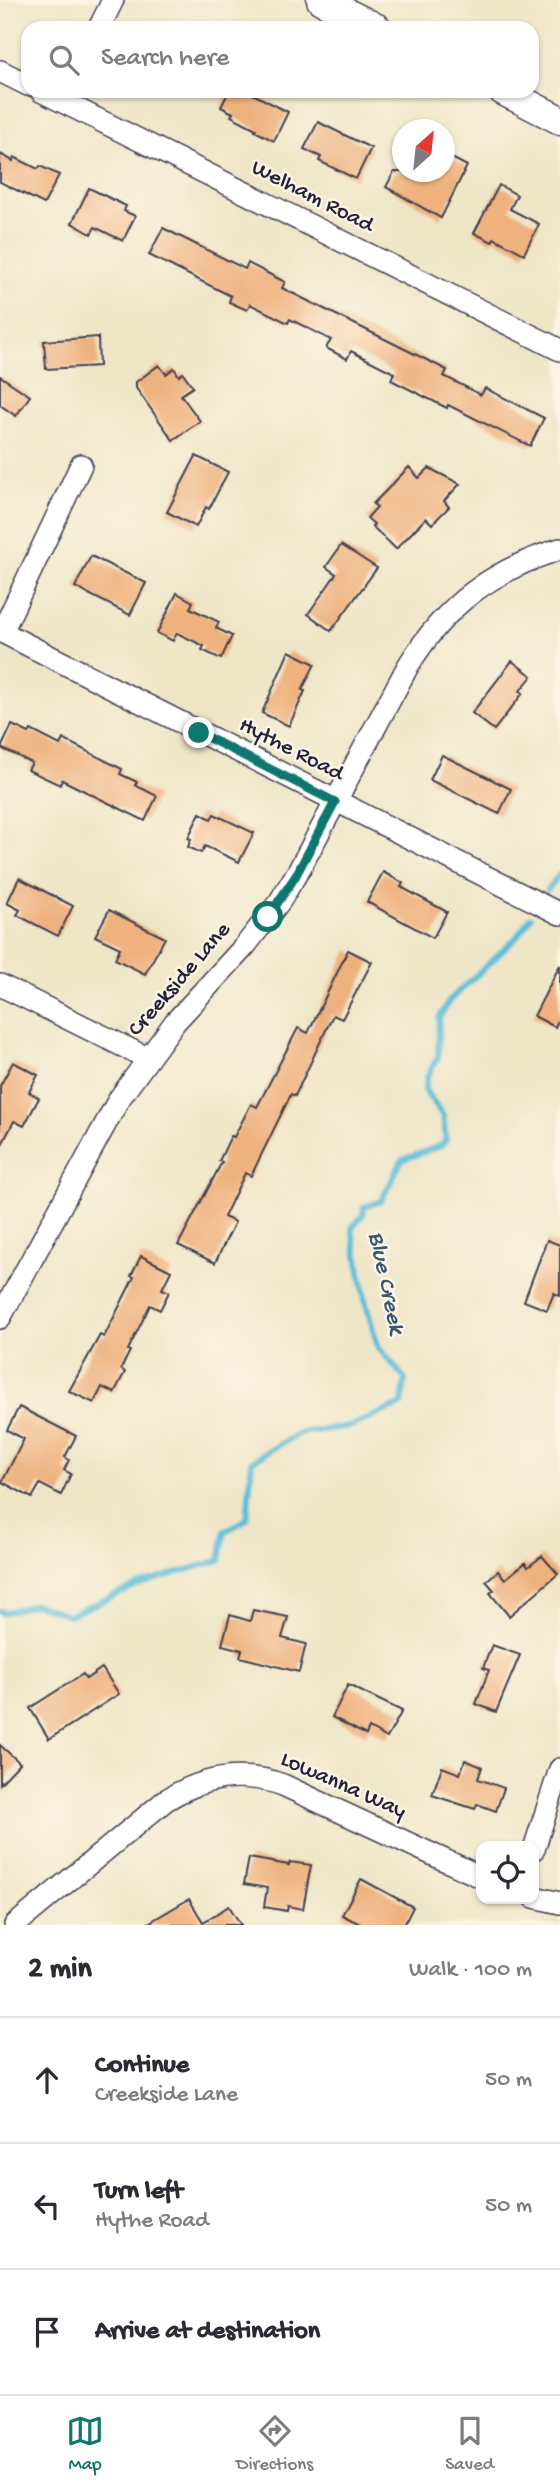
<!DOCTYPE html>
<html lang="en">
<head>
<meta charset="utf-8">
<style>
	body { margin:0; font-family:"Gochi Hand",sans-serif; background:#f7f7f7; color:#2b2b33 }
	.controls { position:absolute; right:21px; bottom:21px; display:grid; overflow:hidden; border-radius:14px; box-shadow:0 2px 5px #0004 }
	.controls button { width:63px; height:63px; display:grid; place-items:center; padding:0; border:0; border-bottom:2px solid #e1e1e2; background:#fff; color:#2b2b33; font:35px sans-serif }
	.compass { position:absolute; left:392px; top:119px; width:63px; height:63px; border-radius:50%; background:#fff; box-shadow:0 2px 5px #0004; rotate:27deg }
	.stop { position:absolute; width:21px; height:21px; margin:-16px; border:5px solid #0f766e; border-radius:50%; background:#fff }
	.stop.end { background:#0f766e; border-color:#fff; box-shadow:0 2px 7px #0008 }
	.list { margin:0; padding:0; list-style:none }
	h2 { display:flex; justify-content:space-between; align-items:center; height:91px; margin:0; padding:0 28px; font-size:30px }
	h2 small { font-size:23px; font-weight:400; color:#7c7c81 }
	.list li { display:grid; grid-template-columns:46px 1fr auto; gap:21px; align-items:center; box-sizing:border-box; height:126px; padding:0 28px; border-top:2px solid #e1e1e2 }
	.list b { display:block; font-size:26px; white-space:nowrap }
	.list p { margin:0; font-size:23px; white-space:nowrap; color:#7c7c81 }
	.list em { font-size:23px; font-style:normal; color:#7c7c81 }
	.icon { flex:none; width:38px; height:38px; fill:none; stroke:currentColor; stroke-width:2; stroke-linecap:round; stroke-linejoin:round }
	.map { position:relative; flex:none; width:560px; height:1925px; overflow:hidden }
	.search { position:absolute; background:#fff; box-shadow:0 2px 5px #0004; left:21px; right:21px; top:21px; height:77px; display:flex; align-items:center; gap:18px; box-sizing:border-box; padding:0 24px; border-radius:21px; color:#7c7c81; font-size:26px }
	.sheet { height:469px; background:#fff }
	nav { display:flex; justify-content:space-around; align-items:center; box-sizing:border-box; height:98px; border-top:2px solid #e1e1e2; background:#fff; font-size:19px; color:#7c7c81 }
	nav a { display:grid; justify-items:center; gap:4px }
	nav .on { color:#0f766e }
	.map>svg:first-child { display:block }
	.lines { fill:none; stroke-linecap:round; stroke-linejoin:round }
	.stream { stroke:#5abdd9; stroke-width:6 }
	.building { fill:#efb17d }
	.street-casing { stroke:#413f50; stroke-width:24 }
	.secondary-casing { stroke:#413f50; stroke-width:31 }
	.street { stroke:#fff; stroke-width:21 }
	.secondary { stroke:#fff; stroke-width:28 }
	.route { stroke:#0f766e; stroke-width:9 }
	.labels { text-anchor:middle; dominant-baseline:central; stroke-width:5; stroke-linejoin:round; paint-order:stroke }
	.street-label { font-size:23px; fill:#22223b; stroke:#fcf5e5 }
	.water-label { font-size:24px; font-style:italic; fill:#365872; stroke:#fcf5e5 }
</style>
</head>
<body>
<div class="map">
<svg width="560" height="1925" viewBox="0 0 560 1925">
	<rect width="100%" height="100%" fill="#fcf5e5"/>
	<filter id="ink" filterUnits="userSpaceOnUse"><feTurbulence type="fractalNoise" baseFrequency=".0143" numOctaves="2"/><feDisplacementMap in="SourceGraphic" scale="14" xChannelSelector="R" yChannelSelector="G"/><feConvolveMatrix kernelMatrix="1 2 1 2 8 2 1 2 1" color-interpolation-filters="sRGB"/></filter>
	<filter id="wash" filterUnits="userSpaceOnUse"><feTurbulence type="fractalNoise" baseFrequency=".00686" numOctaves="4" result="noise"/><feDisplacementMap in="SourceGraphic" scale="28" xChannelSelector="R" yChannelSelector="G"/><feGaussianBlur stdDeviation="1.57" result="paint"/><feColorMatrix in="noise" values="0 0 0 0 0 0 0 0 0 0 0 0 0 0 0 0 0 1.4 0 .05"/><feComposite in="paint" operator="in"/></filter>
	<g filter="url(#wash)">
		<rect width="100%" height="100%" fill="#efe6c8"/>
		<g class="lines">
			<g class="stream">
				<path d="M547,890l13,-16"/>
				<path d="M0,1611l3,2 32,-9 34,11 75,-32 76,-23 5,-29 22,-12 5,-58 47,-28 52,-7 51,-22 3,-25 -27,-32 -12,-43 -14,-76 11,-13 1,-8 17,-6 21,-41 38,-14 6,-6 -3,-24 -18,-26 2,-13 11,-20 1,-39 11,-18 66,-62 15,-21"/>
			</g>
		</g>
		<g id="blocks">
			<g class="building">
				<path d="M229,91h18l41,21 -14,29 -19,-10 1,-2 -25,-13 2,-3 -12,-6z"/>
				<path d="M318,122l53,26 -15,31 -37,-18 2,-4 -17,-8z"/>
				<path d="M0,154l13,7 1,-4 24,12 2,-3 19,9 -15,29 -44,-22z"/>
				<path d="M448,156l19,10 -26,52 -55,-31 8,-15h50v-9z"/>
				<path d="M499,185l18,10 -7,14 29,15 -15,30 -30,-16 -2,4 -18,-9z"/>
				<path d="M89,188l37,18 -2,5 11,5 -12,25 -28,-14 -4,7 -19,-11z"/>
				<path d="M163,228l82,41 3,-6 37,19 -3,6 165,82 -3,6 37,19 4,-7 59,30 -14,28 -82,-41 -1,3 -56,-28 3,-7 -43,-22 -4,8 -21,-11 5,-8 -41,-21 -2,4 -38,-19 -3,6 -18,-8 2,-6 -82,-41z"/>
				<path d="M98,337l1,29 -53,3 -2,-28z"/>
				<path d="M159,365l7,9 8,-6 5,8 4,-3 10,14 -12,8 19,26 -27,19 -37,-52v-6z"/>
				<path d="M0,376l30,20 -14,20 -16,-11z"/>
				<path d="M196,456l32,16 -19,37 -3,-2 -10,20 -29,-15z"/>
				<path d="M409,467l10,11 10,-10 31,16 -16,17 5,6 -17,17 -6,-6 -30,31 -24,-23 2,-2 -7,-6 10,-11 -4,-3z"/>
				<path d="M341,545l36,23 -46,63 -23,-17 28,-40 -10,-7z"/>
				<path d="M91,556l55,27 -16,32 -55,-28z"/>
				<path d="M177,593l16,9 -3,6 29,14 -3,6 16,8 -11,23 -19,-9 2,-4 -27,-13 -4,8 -16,-8z"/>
				<path d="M289,651l26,13 -13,26 3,1 -16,35 -27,-13z"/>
				<path d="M512,661l20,15 -12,15 3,2 -29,37 -22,-17z"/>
				<path d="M12,725l17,8 2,-3 29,15 3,-6 59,30 -2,5 17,8 -2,3 22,11 -12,25 -83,-41 -2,5 -32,-15 4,-7 -31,-15z"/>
				<path d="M442,755l69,34 -12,25 -69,-34z"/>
				<path d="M200,813l11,6 3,-5 40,19 -15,29 -34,-16 -4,7 -13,-6 3,-8 -3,-1z"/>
				<path d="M383,872l20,11 -2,4 46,25 -14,26 -66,-36z"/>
				<path d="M19,878l54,28 -15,30 -41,-21 3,-5 -13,-7z"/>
				<path d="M109,910l56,28 -20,36 -30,-15 5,-11 -25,-12z"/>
				<path d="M348,950l24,12 -30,57 -9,-4 -38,81 -4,-2 -40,82 -6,-3 -21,44 11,5 -20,41 -37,-18 44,-83 -3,-1 12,-25 3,1 17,-33 6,3 41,-79 10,5z"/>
				<path d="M560,965v51l-5,11 -21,-11z"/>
				<path d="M13,1062l25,13 -9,17 10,6 -15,28 -10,-5 -14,27v-62z"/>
				<path d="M547,1240l13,5v51l-6,-3 -7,17 -23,-9z"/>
				<path d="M141,1256l30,15 -9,18 7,3 -9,18 -10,-5 -22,45 2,1 -9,18 4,3 -11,21 -12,-6 -8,16 -25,-12 31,-56 4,2 30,-60 -3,-1z"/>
				<path d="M19,1407l57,29 -11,21 4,3 -5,10 7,4 -10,21 -21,-11 -8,14 -30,-16 22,-43 -17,-9z"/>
				<path d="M542,1556l16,18 -49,42 -19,-23 4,-3 -8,-9 12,-10 7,8 20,-16 3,4z"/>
				<path d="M253,1610l35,7 -6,21 24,6 -7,28 -59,-15 2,-7 -20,-5 8,-30 20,6z"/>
				<path d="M492,1645l28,10 -24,57 -20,-8 13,-34 -6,-2z"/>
				<path d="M102,1668l17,26 -70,45 -19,-31 53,-34 3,5z"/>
				<path d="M348,1685l54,26 -15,27 -18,-10 -3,7 -34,-18z"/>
				<path d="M0,1745l20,18 -20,21z"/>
				<path d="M465,1760l17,7 -4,12 26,9 -8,23 -19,-7 -2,5 -43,-14 10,-28 18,7z"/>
				<path d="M249,1858l40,7 1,-3 21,3 -8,44 -15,-3 -1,5 -23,-4 3,-19 -23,-4z"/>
				<path d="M361,1879l52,28 -9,18h-42l-20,-10z"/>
				<path d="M189,1899l14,23 26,-16 12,19h-96z"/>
			</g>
		</g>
	</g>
	<g filter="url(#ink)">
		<use href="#blocks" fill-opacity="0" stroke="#413f50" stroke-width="2"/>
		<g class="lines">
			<g class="street-casing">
				<g id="street">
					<path d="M99,28l14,-28"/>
					<path d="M0,71l28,14"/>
					<path d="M41,91l519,259"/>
					<path d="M0,631l560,283"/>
					<path d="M2,632l79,-167"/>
					<path d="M0,985l147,73"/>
					<path d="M0,1318l119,-219 56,-77 70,-76 35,-45 20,-33 108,-202c38,-62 83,-95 152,-117"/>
					<path d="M534,1849l26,-80"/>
					<path d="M534,1897l26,6"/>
					<path d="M15,1925l151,-125c37,-23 75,-30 117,-15l198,92"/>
				</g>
			</g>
			<g class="secondary-casing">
				<g id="secondary">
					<path d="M321,0l56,28"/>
					<path d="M503,91l57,29"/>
				</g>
			</g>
			<use href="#street" class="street"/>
			<use href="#secondary" class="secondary"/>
		</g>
	</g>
	<g class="lines" filter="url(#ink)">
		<path class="route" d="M199,733l136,69 -40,75 -27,40"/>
	</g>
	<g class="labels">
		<g class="street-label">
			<text transform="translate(312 197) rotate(27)">Welham Road</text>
			<text transform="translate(291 750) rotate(27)">Hythe Road</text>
			<text transform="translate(180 980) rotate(-49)">Creekside Lane</text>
			<text transform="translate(343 1786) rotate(24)">Lowanna Way</text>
		</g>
		<g class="water-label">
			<text transform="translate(385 1283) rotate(78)">Blue Creek</text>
		</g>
	</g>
</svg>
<div class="controls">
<button><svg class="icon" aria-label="locate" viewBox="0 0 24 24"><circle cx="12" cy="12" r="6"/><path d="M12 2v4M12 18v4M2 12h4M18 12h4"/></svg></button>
</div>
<svg class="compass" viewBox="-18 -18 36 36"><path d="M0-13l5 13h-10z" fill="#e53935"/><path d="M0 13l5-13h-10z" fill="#7c7c81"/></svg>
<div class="stop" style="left:268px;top:917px"></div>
<div class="stop end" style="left:199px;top:733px"></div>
<div class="search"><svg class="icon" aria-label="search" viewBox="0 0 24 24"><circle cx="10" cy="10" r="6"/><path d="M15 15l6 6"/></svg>Search here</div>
</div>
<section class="sheet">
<h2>2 min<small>Walk · 100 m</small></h2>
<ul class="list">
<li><svg class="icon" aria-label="ahead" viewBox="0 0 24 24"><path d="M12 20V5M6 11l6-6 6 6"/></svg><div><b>Continue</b><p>Creekside Lane</p></div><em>50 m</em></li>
<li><svg class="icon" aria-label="left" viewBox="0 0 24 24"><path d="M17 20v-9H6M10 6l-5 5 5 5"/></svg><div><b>Turn left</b><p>Hythe Road</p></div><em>50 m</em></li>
<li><svg class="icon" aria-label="arrive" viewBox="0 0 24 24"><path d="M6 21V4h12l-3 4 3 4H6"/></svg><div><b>Arrive at destination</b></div></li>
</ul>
</section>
<nav>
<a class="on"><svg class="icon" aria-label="map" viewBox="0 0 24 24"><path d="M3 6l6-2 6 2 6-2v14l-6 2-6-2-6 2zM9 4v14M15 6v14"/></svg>Map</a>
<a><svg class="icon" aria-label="directions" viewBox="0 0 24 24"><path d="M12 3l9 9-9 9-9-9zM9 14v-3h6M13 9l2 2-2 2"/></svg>Directions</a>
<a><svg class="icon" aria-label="saved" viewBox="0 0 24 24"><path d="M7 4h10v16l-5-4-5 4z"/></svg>Saved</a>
</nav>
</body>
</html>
